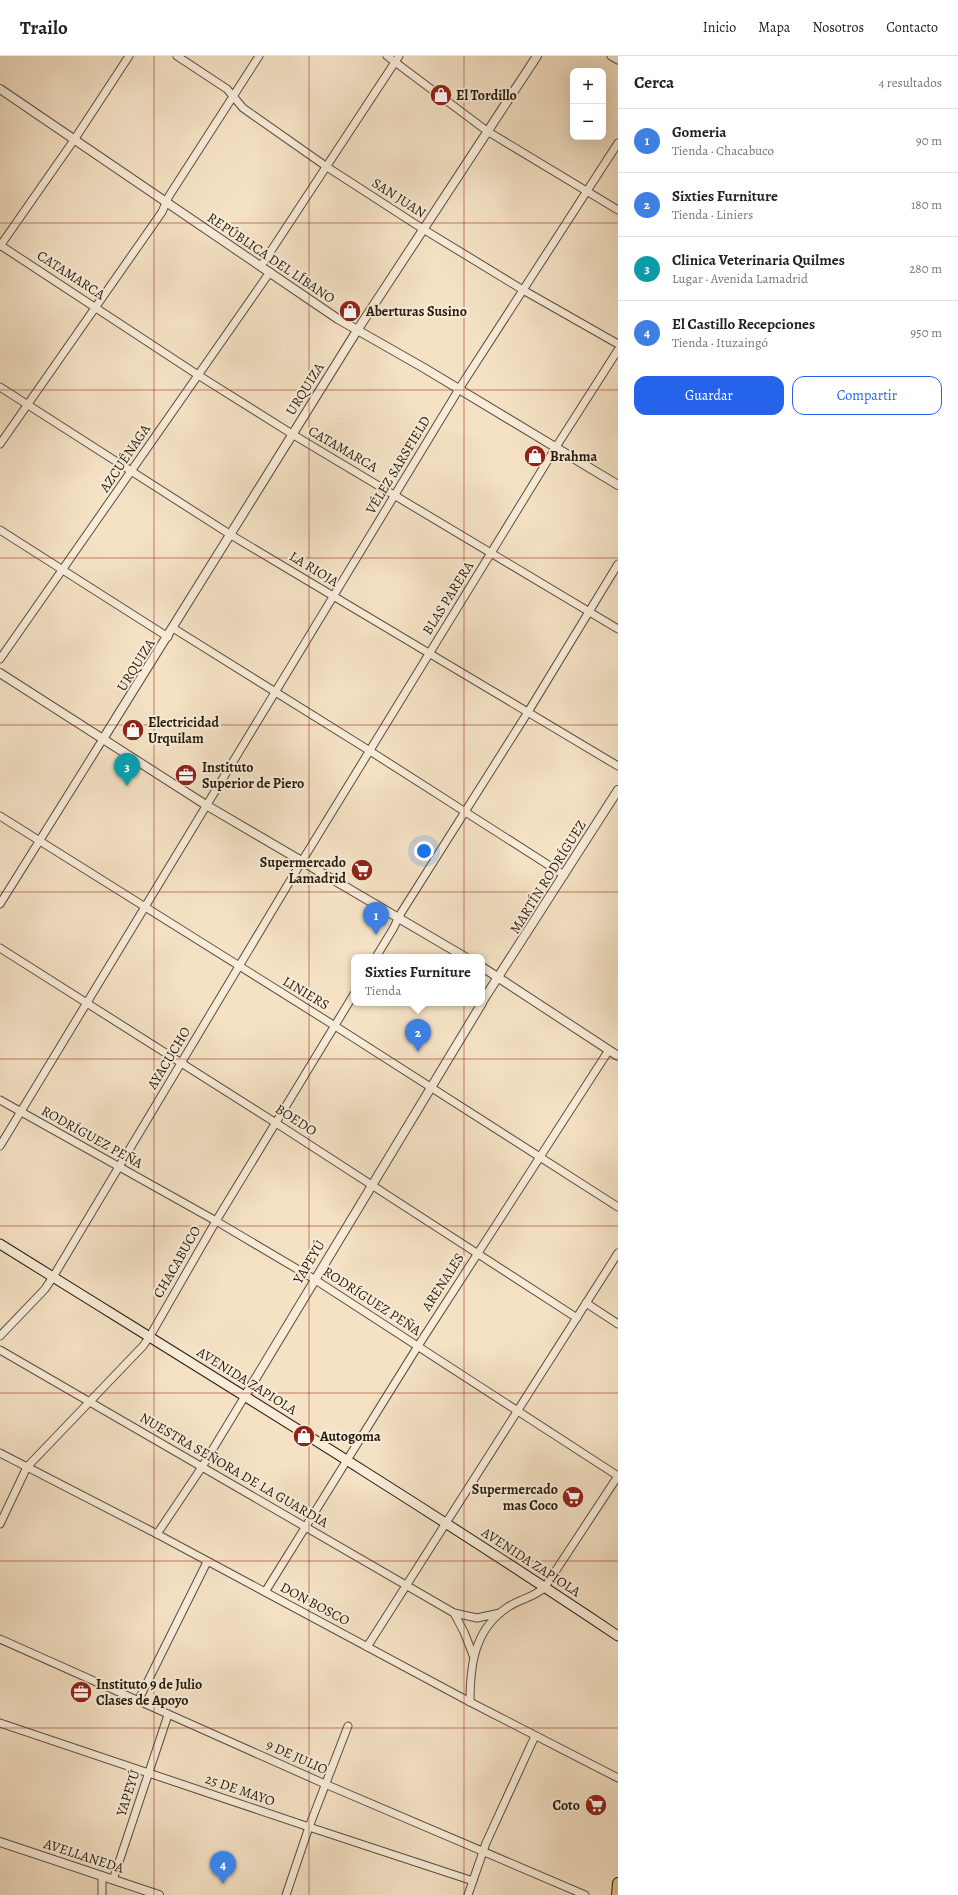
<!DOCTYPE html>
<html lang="es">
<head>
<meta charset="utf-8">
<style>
	body { margin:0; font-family:Alegreya,serif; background:#f2f2f2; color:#222 }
	.controls { position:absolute; right:12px; top:12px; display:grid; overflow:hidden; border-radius:8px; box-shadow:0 4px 16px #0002 }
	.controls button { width:36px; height:36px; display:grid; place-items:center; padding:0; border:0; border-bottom:1px solid #e0e0e0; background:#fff; color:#222; font:20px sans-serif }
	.you { position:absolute; left:424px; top:795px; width:14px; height:14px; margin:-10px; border:3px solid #fff; border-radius:50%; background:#1a73e8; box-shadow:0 0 0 6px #1a73e833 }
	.badge { display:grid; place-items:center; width:26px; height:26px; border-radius:50%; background:#2563eb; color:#fff; font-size:13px; font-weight:700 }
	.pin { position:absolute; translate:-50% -33px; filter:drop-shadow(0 1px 2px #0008) }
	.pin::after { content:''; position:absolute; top:21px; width:14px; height:12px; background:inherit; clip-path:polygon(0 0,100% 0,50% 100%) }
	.popup { position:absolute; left:351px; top:898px; width:134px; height:52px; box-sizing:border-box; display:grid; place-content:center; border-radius:8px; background:#fff; filter:drop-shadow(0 1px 3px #0005); font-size:13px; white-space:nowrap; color:#767676 }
	.popup b { font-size:15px; color:#222 }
	.popup::after { content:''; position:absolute; left:50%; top:100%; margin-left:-8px; border:8px solid transparent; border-top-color:#fff }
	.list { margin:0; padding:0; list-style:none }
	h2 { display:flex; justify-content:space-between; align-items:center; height:52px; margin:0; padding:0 16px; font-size:17px }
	h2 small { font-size:13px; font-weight:400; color:#767676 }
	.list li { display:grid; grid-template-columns:26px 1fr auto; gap:12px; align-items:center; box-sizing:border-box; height:64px; padding:0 16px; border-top:1px solid #e0e0e0 }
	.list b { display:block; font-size:15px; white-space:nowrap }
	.list p { margin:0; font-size:13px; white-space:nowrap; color:#767676 }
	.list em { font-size:13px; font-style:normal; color:#767676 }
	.actions { display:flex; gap:8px; padding:12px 16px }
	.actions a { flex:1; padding:9px 0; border:1px solid #2563eb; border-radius:12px; text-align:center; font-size:14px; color:#2563eb }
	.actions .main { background:#2563eb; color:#fff }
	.map { position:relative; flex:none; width:618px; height:1839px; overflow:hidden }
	header { display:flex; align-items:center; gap:24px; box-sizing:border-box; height:56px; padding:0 20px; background:#fff; border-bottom:1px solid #e0e0e0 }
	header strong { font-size:19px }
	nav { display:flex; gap:22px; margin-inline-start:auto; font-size:14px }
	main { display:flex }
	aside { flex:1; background:#fff }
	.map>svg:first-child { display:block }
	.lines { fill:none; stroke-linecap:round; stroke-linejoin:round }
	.minor-casing { stroke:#5a4d3c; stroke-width:9 }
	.tertiary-casing { stroke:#5a4d3c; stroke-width:10 }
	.secondary-casing { stroke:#271b0f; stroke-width:11 }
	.primary-casing { stroke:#271b0f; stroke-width:12 }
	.minor { stroke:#f8ecd9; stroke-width:7 }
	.tertiary { stroke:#f8ecd9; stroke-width:8 }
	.secondary { stroke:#f8ecd9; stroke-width:9 }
	.primary { stroke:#eac182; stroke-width:10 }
	.grid { fill:none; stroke:#8f2418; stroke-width:1; stroke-opacity:0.55 }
	.labels { text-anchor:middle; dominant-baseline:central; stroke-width:4; stroke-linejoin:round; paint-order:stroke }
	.poi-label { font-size:14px; font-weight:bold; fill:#271b0f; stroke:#f8ecd9; text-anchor:start }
	.street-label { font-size:14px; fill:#271b0f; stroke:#f8ecd9 }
</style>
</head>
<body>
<header>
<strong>Trailo</strong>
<nav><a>Inicio</a><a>Mapa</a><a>Nosotros</a><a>Contacto</a></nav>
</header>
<main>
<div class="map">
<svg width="618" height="1839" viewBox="0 0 618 1839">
	<rect width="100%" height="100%" fill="#f5e2c5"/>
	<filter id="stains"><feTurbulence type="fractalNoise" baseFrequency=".005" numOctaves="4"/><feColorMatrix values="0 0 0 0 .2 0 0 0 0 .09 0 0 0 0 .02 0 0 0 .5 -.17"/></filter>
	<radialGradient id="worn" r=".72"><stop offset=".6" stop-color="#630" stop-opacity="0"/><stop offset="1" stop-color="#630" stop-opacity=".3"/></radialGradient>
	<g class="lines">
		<g class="minor-casing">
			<g id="minor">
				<path d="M177,0l50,33 16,19 84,59 96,62 100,61 95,54"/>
				<path d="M387,0l100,75 131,79"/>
				<path d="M611,0l7,4"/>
				<path d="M0,189l198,130 94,59 326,195"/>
				<path d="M0,190l74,-106 55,-84"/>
				<path d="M261,210l138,-210"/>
				<path d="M0,331l231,148 387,231"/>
				<path d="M0,388l162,-232 7,-16 90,-140"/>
				<path d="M0,474l168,107"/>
				<path d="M173,572l197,123 194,124"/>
				<path d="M0,603l270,-387"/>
				<path d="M0,760l335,210 283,181"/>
				<path d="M0,848l103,-165"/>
				<path d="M0,892l276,175 301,195"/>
				<path d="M376,901l17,-28 8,-16 127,-201 90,-148"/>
				<path d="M0,1044l216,121 98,58 304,197"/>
				<path d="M0,1090l459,-757 159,-246"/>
				<path d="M586,1247l32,21"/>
				<path d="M0,1280l45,-47 8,-12 249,-416 254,-414 62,-97"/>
				<path d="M0,1294l454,263 23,5 23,-5"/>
				<path d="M0,1397l157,81 313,168 148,76"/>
				<path d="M0,1468l27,-57 116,-121 7,-10 66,-115 138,-227"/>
				<path d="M157,1478l45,-67 43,-71"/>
				<path d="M265,1536l153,-246 191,-296"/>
				<path d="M454,1557l10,19 9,23"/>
				<path d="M0,1583l325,145 260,111"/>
				<path d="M367,1591l251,-394"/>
				<path d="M138,1645l69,-139"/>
				<path d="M470,1646c0,-36 4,-73 38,-95 12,-8 27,-10 37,-20l73,-111"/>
				<path d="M0,1667l309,104 164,54"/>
				<path d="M113,1824l55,-165"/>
				<path d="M102,1839v-19"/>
				<path d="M286,1839l23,-68 39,-101"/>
				<path d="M468,1839l18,-52 49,-107"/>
			</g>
		</g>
		<g class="tertiary-casing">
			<g id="tertiary">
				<path d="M0,33l338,230 86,49 194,117"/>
				<path d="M0,617l206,132 259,152"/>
				<path d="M103,683l255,-410 179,-273"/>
				<path d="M482,911l136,89"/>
				<path d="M482,946l136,-212"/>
				<path d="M245,1340l237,-393"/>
				<path d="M0,1786l159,53"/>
			</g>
		</g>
		<g class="secondary-casing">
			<path id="secondary" d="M0,1188c207,129 415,256 618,392"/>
		</g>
		<g class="primary-casing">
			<path id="primary" d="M617,1839l1,-12"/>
		</g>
		<use href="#minor" class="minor"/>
		<use href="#tertiary" class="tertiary"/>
		<use href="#secondary" class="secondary"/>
		<use href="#primary" class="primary"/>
	</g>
	<path class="grid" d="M154,0v1839M309,0v1839M464,0v1839M0,167h618M0,334h618M0,502h618M0,669h618M0,836h618M0,1003h618M0,1170h618M0,1337h618M0,1505h618M0,1672h618"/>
	<defs>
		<g id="shop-disc" transform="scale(1.15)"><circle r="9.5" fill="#8f2418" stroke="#f8ecd9"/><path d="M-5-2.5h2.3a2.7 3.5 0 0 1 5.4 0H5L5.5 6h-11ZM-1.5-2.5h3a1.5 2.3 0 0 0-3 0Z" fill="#fff"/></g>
		<g id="office-disc" transform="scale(1.15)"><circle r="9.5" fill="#8f2418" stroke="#f8ecd9"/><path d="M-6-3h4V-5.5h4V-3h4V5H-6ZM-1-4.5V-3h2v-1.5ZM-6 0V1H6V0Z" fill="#fff"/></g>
		<g id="supermarket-disc" transform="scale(1.15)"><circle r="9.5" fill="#8f2418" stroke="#f8ecd9"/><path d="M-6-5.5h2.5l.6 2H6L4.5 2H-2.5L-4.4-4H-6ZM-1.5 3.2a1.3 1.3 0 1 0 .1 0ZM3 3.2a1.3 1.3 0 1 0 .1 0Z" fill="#fff"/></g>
	</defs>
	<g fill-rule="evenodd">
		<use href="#shop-disc" x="441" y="39"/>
		<use href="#shop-disc" x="350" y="255"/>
		<use href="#shop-disc" x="535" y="400"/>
		<use href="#shop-disc" x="133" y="674"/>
		<use href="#office-disc" x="186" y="719"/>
		<use href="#supermarket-disc" x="362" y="814"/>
		<use href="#shop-disc" x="304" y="1380"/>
		<use href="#supermarket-disc" x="573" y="1441"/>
		<use href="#office-disc" x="81" y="1636"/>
		<use href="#supermarket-disc" x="596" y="1749"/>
	</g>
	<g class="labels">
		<g class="poi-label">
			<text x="456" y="39">El Tordillo</text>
			<text x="366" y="255">Aberturas Susino</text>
			<text x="550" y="400">Brahma</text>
			<text x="148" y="666">Electricidad<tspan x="148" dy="16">Urquilam</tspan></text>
			<text x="202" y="711">Instituto<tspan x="202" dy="16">Superior de Piero</tspan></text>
			<text x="346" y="806" text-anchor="end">Supermercado<tspan x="346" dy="16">Lamadrid</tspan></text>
			<text x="320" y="1380">Autogoma</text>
			<text x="558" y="1433" text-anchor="end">Supermercado<tspan x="558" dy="16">mas Coco</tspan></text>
			<text x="96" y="1628">Instituto 9 de Julio<tspan x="96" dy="16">Clases de Apoyo</tspan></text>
			<text x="580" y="1749" text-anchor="end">Coto</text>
		</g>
		<g class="street-label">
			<text transform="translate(399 142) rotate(33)">SAN JUAN</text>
			<text transform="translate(271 202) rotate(34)">REPÚBLICA DEL LÍBANO</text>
			<text transform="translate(71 219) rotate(33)">CATAMARCA</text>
			<text transform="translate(305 333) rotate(-58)">URQUIZA</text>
			<text transform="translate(343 393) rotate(30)">CATAMARCA</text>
			<text transform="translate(125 402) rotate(-56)">AZCUÉNAGA</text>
			<text transform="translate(398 409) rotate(-59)">VÉLEZ SARSFIELD</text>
			<text transform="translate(314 513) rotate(31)">LA RIOJA</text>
			<text transform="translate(448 542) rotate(-58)">BLAS PARERA</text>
			<text transform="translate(136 609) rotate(-58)">URQUIZA</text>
			<text transform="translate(548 821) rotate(-58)">MARTÍN RODRÍGUEZ</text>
			<text transform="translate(306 937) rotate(31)">LINIERS</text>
			<text transform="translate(169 1002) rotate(-59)">AYACUCHO</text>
			<text transform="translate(296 1064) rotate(33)">BOEDO</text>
			<text transform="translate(92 1081) rotate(29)">RODRÍGUEZ PEÑA</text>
			<text transform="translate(177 1206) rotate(-60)">CHACABUCO</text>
			<text transform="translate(309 1206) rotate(-59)">YAPEYÚ</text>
			<text transform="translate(443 1226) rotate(-57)">ARENALES</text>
			<text transform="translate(372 1245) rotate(33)">RODRÍGUEZ PEÑA</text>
			<text transform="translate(247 1325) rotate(32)">AVENIDA ZAPIOLA</text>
			<text transform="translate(234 1414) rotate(30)">NUESTRA SEÑORA DE LA GUARDIA</text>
			<text transform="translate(531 1506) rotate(33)">AVENIDA ZAPIOLA</text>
			<text transform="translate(315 1548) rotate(28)">DON BOSCO</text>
			<text transform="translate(297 1701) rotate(24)">9 DE JULIO</text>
			<text transform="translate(240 1734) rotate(19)">25 DE MAYO</text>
			<text transform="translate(128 1737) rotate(-72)">YAPEYÚ</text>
			<text transform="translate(84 1800) rotate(18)">AVELLANEDA</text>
		</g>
	</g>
	<rect width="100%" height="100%" filter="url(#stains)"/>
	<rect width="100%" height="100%" fill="url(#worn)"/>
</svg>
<div class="controls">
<button>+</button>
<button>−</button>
</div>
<div class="you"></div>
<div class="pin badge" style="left:376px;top:879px;background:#3f7fe0">1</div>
<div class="pin badge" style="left:418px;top:996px;background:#3f7fe0">2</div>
<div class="popup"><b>Sixties Furniture</b>Tienda</div>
<div class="pin badge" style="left:127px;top:730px;background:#0f9aa8">3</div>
<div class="pin badge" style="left:223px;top:1828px;background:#3f7fe0">4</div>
</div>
<aside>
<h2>Cerca<small>4 resultados</small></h2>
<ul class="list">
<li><span class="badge" style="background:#3f7fe0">1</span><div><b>Gomeria</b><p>Tienda · Chacabuco</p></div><em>90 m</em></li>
<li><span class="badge" style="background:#3f7fe0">2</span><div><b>Sixties Furniture</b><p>Tienda · Liniers</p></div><em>180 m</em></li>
<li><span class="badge" style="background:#0f9aa8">3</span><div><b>Clinica Veterinaria Quilmes</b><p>Lugar · Avenida Lamadrid</p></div><em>280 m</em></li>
<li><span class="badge" style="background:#3f7fe0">4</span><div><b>El Castillo Recepciones</b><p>Tienda · Ituzaingó</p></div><em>950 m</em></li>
</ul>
<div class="actions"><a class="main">Guardar</a><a>Compartir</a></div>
</aside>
</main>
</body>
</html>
